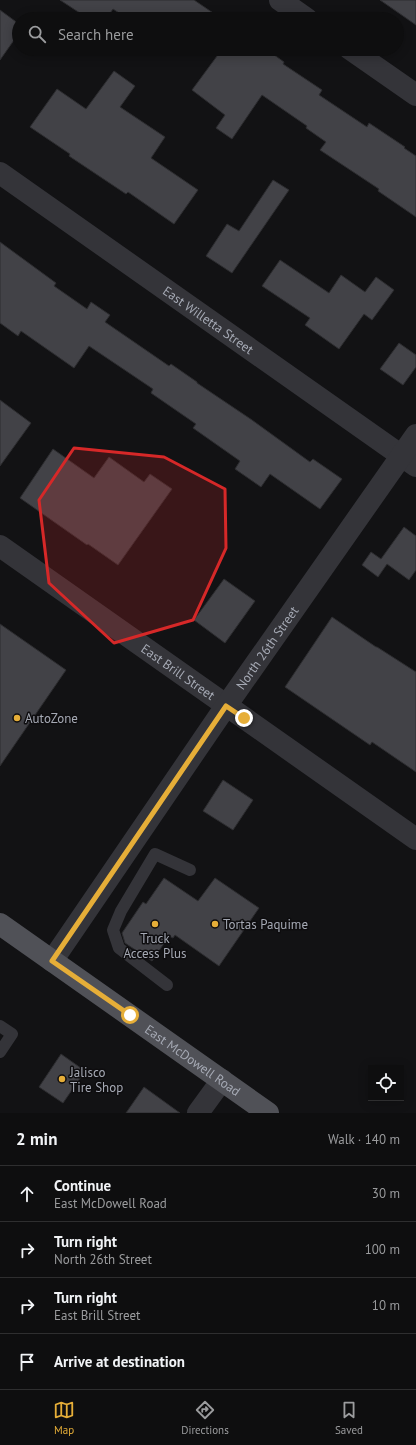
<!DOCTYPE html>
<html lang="en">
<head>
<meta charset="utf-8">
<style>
	body { margin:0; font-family:"PT Sans",sans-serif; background:#171718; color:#f1f3f6 }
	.controls { position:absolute; right:12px; bottom:12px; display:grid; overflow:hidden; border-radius:0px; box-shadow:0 2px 10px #0003 }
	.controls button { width:36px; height:36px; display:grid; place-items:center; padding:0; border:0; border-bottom:1px solid #2e2e2f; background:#0e0e0f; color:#f1f3f6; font:20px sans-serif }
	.stop { position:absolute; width:12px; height:12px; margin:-9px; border:3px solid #e6ae38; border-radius:50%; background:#fff }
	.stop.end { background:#e6ae38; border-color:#fff; box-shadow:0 1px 4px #0008 }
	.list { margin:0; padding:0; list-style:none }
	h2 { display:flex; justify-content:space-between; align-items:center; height:52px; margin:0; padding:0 16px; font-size:17px }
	h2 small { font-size:13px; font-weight:400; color:#9b9c9e }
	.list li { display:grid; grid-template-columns:26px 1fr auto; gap:12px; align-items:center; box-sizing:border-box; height:56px; padding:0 16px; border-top:1px solid #2e2e2f }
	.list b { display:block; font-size:15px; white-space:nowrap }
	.list p { margin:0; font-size:13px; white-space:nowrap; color:#9b9c9e }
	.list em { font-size:13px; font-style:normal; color:#9b9c9e }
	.icon { flex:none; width:22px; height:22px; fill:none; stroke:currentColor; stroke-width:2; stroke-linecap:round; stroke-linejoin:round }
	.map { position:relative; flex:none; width:416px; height:1113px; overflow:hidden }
	.search { position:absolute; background:#0e0e0f; box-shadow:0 2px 10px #0003; left:12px; right:12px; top:12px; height:44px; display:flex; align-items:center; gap:10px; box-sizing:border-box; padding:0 14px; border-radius:22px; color:#9b9c9e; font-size:15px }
	.sheet { height:276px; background:#0e0e0f }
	nav { display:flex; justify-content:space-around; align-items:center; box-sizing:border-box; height:56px; border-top:1px solid #2e2e2f; background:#0e0e0f; font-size:11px; color:#9b9c9e }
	nav a { display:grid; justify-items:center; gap:2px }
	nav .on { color:#e6ae38 }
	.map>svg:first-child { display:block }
	.building { fill:#424247; stroke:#2d2d30 }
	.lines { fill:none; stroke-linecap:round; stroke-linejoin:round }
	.service { stroke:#343439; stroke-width:12 }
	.minor { stroke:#343439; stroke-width:22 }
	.primary { stroke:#505157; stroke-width:22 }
	.route { stroke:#e6ae38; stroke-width:5 }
	.marked { fill:#d62828; fill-opacity:0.2; stroke:#d62828; stroke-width:3; stroke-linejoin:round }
	.poi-dot { fill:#e6ae38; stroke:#0e0d0f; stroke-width:1.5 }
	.labels { text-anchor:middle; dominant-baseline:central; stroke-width:3; stroke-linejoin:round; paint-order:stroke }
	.street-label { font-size:13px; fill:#a5a9b4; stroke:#0e0d0f }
	.poi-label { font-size:13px; fill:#a5a9b4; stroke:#0e0d0f; text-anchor:start }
</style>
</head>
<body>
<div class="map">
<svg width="416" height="1113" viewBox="0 0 416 1113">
	<rect width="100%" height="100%" fill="#121214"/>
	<g class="building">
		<path d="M60,0h134l28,19h-94l-15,-10 -7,10h-17z"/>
		<path d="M380,0h36v25z"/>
		<path d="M0,10l19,14v9l-19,27z"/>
		<path d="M216,49h50l18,13 -1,2 39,26 -3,5 48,32 2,-4 36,24 -1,1 12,8v61l-38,-26 1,-2 -59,-39 6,-8 -20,-14 1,-2 -45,-31 -30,44 -16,-11 9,-13 -33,-25 28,-38z"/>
		<path d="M114,71l21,15 -15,21 45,30 -14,21 47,32 -24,34 -46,-32 -2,2 -57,-38 1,-2 -40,-27 27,-38 29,20z"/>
		<path d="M273,180l16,10 -57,83 -26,-17 21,-32 12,7z"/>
		<path d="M0,242l56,41 -2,3 33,23 4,-7 19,13 -5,7 64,44 2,-2 26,18v1l55,37 58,42 3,-3 29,20 -22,30 -50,-35 -9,13 -26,-18 5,-8 -47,-33 3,-4 -45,-31 2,-4 -64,-43 -15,22 -53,-37 -3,5 -18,-13z"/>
		<path d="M280,260l49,33 12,-18 24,17 11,-15 18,13 -22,30 -8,-6 -25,35 -34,-24 5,-7 -48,-32z"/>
		<path d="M399,343l17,12v12l-13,18 -23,-16z"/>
		<path d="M0,400l31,23 -31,43z"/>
		<path d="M53,449l41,29 15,-21 35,25 6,-8 22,15 -54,76 -30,-21 -1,1 -67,-47z"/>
		<path d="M404,527l12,9v34l-7,10 -22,-16 -9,13 -16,-12 9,-13 10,7z"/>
		<path d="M224,579l31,22 -30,42 -31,-23z"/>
		<path d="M332,617l44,30h1l39,25v100l-44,-30 -2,3 -85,-58z"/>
		<path d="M0,624l66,46 -66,96z"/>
		<path d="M223,780l30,20 -20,30 -30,-19z"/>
		<path d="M164,878l34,23 17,-23 44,30 -40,58 -44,-31 -2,3 -4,-2 -17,25 -27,-18 -3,-10 21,-31 3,2z"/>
		<path d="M61,1054l24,17 -22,32 -24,-16z"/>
		<path d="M144,1087l36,26h-54z"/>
	</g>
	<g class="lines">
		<g class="service">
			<path d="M167,985l-48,-37 -6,-18 8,-19 34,-57 35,16"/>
			<path d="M0,1026l12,8 -12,18"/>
		</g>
		<g class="minor">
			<path d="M280,0l27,19"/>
			<path d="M350,49l66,46"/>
			<path id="s1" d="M0,173l416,293"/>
			<path id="s2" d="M0,546l416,293"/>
			<path id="s3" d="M52,961l174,-255 190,-271"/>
			<path d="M198,1113l24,-33"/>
		</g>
		<path class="primary" id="s4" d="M0,924l268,189"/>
	</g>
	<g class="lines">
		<path class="route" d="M130,1015l-78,-54 174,-255 18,12"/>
	</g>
	<path class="marked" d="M74,448l90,9 61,32 1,59 -33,72 -79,23 -65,-60 -10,-83z"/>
	<g class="poi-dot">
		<circle cx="17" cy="718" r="4"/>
		<circle cx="155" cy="924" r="4"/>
		<circle cx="215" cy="924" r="4"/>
		<circle cx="62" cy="1079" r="4"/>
	</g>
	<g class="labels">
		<g class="street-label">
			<text stroke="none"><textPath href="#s1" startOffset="255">East Willetta Street</textPath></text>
			<text stroke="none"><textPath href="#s3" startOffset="380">North 26th Street</textPath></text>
			<text stroke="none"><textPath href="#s2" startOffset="218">East Brill Street</textPath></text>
			<text stroke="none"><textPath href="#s4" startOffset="236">East McDowell Road</textPath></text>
		</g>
		<g class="poi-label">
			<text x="25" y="718">AutoZone</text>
			<text x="223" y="924">Tortas Paquime</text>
			<text x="155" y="938" text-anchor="middle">Truck<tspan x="155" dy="15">Access Plus</tspan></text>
			<text x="70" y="1072">Jalisco<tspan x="70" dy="15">Tire Shop</tspan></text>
		</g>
	</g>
</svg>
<div class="controls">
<button><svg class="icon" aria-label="locate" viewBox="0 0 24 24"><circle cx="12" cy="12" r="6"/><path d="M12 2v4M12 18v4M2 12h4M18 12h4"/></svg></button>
</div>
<div class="stop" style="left:130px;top:1015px"></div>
<div class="stop end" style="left:244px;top:718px"></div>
<div class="search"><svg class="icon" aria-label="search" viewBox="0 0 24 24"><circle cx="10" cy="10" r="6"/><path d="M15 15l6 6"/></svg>Search here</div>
</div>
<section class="sheet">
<h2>2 min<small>Walk · 140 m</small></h2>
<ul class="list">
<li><svg class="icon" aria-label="ahead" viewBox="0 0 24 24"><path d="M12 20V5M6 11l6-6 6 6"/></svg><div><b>Continue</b><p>East McDowell Road</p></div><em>30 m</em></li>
<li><svg class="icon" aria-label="right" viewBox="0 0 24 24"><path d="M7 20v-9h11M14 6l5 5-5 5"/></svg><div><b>Turn right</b><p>North 26th Street</p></div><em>100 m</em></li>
<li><svg class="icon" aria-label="right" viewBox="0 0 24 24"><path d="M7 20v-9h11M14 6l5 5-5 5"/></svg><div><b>Turn right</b><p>East Brill Street</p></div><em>10 m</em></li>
<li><svg class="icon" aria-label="arrive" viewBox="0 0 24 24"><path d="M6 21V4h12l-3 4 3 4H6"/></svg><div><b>Arrive at destination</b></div></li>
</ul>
</section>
<nav>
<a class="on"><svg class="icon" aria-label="map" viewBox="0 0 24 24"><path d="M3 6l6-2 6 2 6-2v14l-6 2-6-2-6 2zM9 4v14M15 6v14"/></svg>Map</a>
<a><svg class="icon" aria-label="directions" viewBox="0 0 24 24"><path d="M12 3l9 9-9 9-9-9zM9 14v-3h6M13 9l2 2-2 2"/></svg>Directions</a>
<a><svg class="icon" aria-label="saved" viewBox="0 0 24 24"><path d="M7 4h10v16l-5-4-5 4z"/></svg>Saved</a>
</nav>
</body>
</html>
